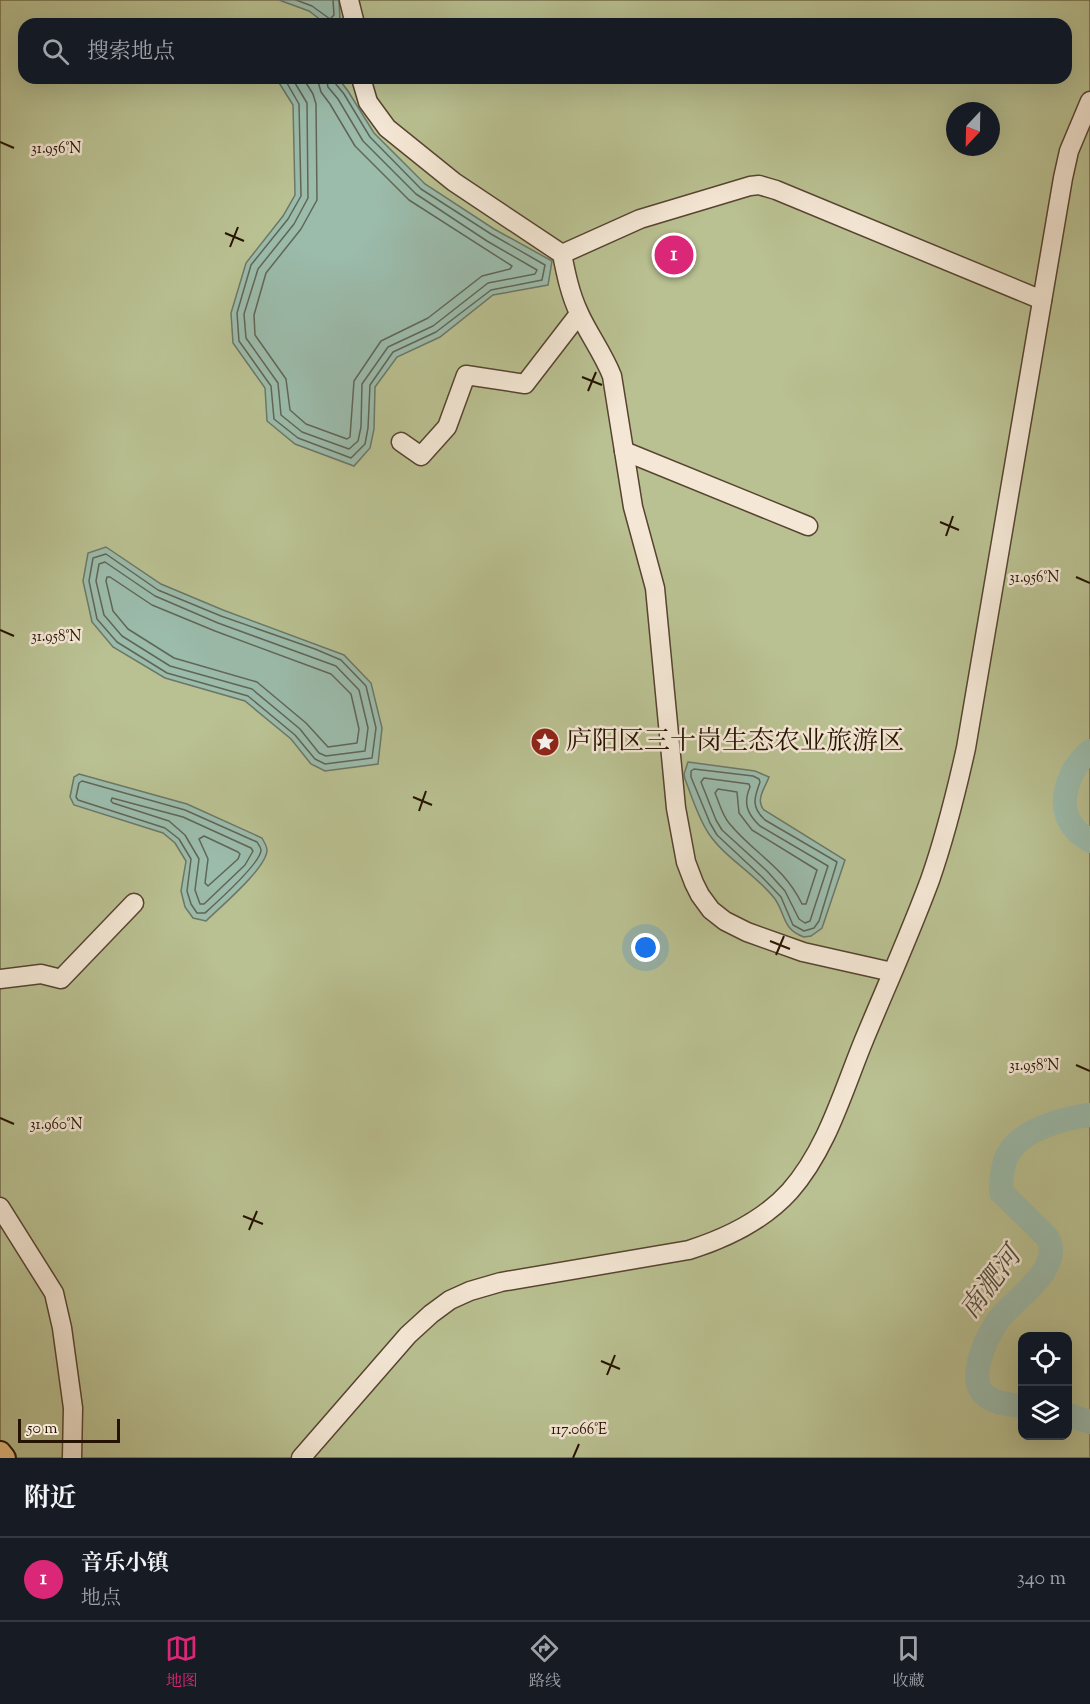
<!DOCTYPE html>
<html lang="zh">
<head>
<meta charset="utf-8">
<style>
	body { margin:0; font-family:"Sorts Mill Goudy","Noto Serif SC",serif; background:#20242c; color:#f1f3f6 }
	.controls { position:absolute; right:18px; bottom:18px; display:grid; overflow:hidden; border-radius:12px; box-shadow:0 6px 24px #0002 }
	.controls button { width:54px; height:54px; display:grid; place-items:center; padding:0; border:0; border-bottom:2px solid #363941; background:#171b24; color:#f1f3f6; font:30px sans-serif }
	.compass { position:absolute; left:946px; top:102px; width:54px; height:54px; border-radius:50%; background:#171b24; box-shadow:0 6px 24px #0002; rotate:202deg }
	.scale { position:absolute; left:18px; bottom:15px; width:102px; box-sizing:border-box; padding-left:6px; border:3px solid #251200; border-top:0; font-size:16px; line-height:21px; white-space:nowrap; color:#251200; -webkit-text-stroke:4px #f4e7d5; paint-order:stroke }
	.you { position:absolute; left:646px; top:948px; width:21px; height:21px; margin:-15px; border:4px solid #fff; border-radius:50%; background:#1a73e8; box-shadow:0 0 0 9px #1a73e833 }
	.badge { display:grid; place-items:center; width:39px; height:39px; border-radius:50%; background:#db2777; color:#fff; font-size:20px; font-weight:700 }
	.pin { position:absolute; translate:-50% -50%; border:3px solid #fff; box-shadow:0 2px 6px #0006 }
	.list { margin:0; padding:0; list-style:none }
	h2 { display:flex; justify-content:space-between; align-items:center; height:78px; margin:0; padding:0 24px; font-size:26px }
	h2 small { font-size:20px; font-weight:400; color:#9ea1a6 }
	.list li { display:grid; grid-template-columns:39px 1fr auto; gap:18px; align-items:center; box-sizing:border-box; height:84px; padding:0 24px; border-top:2px solid #363941 }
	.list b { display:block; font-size:22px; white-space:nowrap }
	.list p { margin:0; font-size:20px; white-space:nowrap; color:#9ea1a6 }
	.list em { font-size:20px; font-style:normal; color:#9ea1a6 }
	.icon { flex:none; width:33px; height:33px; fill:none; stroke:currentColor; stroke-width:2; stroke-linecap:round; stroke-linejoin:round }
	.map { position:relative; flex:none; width:1090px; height:1458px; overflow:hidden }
	.search { position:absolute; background:#171b24; box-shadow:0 6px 24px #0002; left:18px; right:18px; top:18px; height:66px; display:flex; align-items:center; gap:15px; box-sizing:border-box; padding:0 21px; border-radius:18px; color:#9ea1a6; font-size:22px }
	.sheet { height:162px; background:#171b24 }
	nav { display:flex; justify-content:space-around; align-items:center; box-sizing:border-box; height:84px; border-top:2px solid #363941; background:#171b24; font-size:16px; color:#9ea1a6 }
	nav a { display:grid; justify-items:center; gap:3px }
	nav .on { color:#db2777 }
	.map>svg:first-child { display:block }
	.green { fill:#b9c091; stroke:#6f6948; stroke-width:1.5; fill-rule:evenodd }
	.water { fill:#9bbbab; stroke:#6c7767; stroke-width:1.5 }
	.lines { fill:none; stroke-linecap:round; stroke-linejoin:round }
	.shore { stroke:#606656; stroke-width:1.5 }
	.river { stroke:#9bbbab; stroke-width:24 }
	.minor-casing { stroke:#574430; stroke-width:21 }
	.major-casing { stroke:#251200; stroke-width:26 }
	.minor { stroke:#f4e7d5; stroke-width:18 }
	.major { stroke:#e7bd7f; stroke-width:22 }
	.ticks { fill:none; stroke:#251200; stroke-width:2 }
	.labels { text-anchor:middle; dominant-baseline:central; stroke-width:5; stroke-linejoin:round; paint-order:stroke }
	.poi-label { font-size:26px; fill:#251200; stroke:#f4e7d5; text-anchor:start }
	.water-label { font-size:27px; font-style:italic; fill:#4e4d3c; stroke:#f4e7d5 }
	.ticks-label { font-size:15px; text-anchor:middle; fill:#251200; stroke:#f4e7d5; stroke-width:5; stroke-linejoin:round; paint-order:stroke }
</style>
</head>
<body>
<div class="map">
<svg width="1090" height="1458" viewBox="0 0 1090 1458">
	<rect width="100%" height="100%" fill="#eedabe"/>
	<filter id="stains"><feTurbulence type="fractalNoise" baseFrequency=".00333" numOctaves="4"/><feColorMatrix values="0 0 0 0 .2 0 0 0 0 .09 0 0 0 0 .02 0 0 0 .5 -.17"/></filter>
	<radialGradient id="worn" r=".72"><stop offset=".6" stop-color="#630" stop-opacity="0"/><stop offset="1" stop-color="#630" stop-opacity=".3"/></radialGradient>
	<path class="green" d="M0,0h1090v1458h-1086l-4,-5zM24,24h1042v54h-1042zM955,111h36v36h-36zM1022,1336h46v100h-46z"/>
	<g class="water">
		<path d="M279,0h60l1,20 -14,4 -17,-13z"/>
		<path d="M276,78h62l10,13 26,42 51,51 69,45 58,32 -4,24 -55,10 -53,42 -43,20 -22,30 -1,42 -4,19 -16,18 -59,-22 -28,-23 -2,-33 -32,-45 -2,-30 15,-50 37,-47 12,-21 -2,-90z"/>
		<path d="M106,547l55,37 62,26 121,45 27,28 11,45 -4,36 -53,7 -14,-7 -20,-25 -46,-38 -80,-23 -52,-31 -21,-25 -9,-41 5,-28z"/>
		<path d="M688,762l67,9 14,6c-4,11 -14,23 -5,33l81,50 -23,68 -11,8 -7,1c-22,-8 -18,-22 -29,-38 -18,-24 -50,-41 -66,-65 -11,-16 -17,-37 -24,-55l-1,-5z"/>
		<path d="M79,774l108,30 75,34c2,4 5,8 5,12 0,18 -48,58 -61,71l-13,-3 -8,-11 -4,-16 5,-30 -11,-18 -12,-10 -89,-28 -4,-8 4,-20z"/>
	</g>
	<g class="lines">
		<g class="shore">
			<path d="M296,0l16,6 18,13 4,-4 -1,-15"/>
			<path d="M284,78l15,26 2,92 -13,23 -37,46 -14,48 2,28 32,45 3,33 24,19 53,20 14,-14 3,-16 2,-43 23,-33 43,-20 55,-42 51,-10 3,-15 -54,-31 -70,-45 -51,-52 -26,-43 -9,-11 -1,-5"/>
			<path d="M292,78l15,25 1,95 -14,26 -36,45 -14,45 2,24 32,45 3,32 21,17 47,17 9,-8 3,-14 1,-43 26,-37 45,-21 55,-43 47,-9 2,-4 -50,-29 -71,-47 -53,-53 -25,-42 -10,-12 -2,-9"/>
			<path d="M303,78l10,16 3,10 1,96 -16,29 -35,44 -12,42 1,20 31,44 4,31 16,14 41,15 3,-2 4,-56 27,-40 47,-23 54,-42 28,-7 2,-3 -103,-66 -54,-54 -25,-42 -9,-12 -4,-14"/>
			<path d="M106,554l52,36 63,26 94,33 26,11 25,26 10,42 -4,30 -47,6 -10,-5 -20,-24 -47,-39 -81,-23 -50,-31 -20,-23 -8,-38 4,-23z"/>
			<path d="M105,562l50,34 63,27 118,43 23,24 9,38 -3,23 -39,5 -7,-3 -19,-24 -48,-40 -82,-23 -48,-30 -18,-21 -8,-34 3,-17z"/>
			<path d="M107,577h3l42,28 63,26 116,43 20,20 8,35 -2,14 -29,4 -22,-24 -49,-41 -83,-24 -46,-29 -15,-18 -7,-30z"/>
			<path d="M694,769l59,7 6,3 1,3c-6,16 -9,25 5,38l72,42 -18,59 -5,7 -10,3 -11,-6 -12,-28 -19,-20 -45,-42 -7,-12 -19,-46v-6z"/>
			<path d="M704,778l45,6 1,3c-7,16 -3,27 10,39l68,40 -18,55 -5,2 -6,-4 -14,-28 -18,-20 -45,-41 -6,-10 -15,-38z"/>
			<path d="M82,781l103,29 72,32c1,2 4,5 4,8 0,13 -45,53 -56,63h-8l-6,-9 -4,-13 4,-32 -12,-20 -14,-11 -87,-28 -2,-3 3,-14z"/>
			<path d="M718,789l19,3 2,21 13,17 65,40 -11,34h-4c-19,-39 -48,-50 -73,-81 -7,-8 -10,-21 -14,-30z"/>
			<path d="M112,798l71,19 68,31 2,3 -8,14 -41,39h-4l-5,-14 4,-31 -14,-24 -16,-14 -56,-18 -2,-2z"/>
			<path d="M204,836l34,16 2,2 -2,5 -30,27 -3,-3 3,-24 -9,-20z"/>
		</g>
		<g class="river">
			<path d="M1090,751c-21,17 -36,55 -15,78 4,5 10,8 15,12"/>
			<path d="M1022,1406c-13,-2 -28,-2 -38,-12 -18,-16 4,-61 16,-76 16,-20 65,-51 47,-81l-46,-45c0,-14 1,-30 9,-41 14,-22 55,-33 80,-36"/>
			<path d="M1068,1415l22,7"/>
		</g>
		<g class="minor-casing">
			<g id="minor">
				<path d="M349,0l6,24"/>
				<path d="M361,78l7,24 19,26 67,54 108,72c4,20 8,40 17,59 10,22 24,40 33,63l21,131 22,81 21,220 10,54 8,21 6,12 11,15 14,11 22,11 56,20 89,20"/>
				<path d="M562,254l78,-35 110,-33 9,-1 17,5 266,110"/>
				<path d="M401,442l20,14 26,-29 19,-52 59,9 54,-70"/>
				<path d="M624,451l184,75"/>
				<path d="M0,979l41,-5 20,5 73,-76"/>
				<path d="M0,1207l54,86 8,35 11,80 -1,50"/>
				<path d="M301,1458l107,-123 23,-21 19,-14 20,-9 31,-9 188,-32c38,-12 74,-29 101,-59 37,-42 53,-100 74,-151 22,-53 46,-106 66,-160 15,-43 26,-87 36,-132l97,-570 6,-27 21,-50"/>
			</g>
		</g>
		<g class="major-casing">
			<path id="major" d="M0,1453l4,5"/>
		</g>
		<use href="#minor" class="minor"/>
		<use href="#major" class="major"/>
	</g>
	<path class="ticks" d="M0,142l14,6M225,233l19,8M230,247l8,-20M582,377l20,8M588,391l8,-19M940,522l19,8M946,536l7,-20M1076,577l14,6M0,630l14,6M413,797l19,8M419,811l7,-20M770,941l20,8M776,955l8,-19M1076,1065l14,6M0,1118l14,6M243,1216l20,8M249,1230l8,-19M601,1361l19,8M607,1375l8,-20M573,1458l6,-14"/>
	<defs>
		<g id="sight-disc" transform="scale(1.5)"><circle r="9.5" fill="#8f2418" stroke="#f4e7d5"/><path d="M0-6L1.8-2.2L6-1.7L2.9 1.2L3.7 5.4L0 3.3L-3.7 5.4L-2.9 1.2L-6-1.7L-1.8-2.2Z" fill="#fff"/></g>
	</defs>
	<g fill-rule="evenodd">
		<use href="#sight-disc" x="545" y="742"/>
	</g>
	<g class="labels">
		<g class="poi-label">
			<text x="566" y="742">庐阳区三十岗生态农业旅游区</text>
		</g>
		<g class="water-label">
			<text transform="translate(992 1284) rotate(-53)">南淝河</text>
		</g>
	</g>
	<g class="ticks-label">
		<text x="56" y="153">31.956°N</text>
		<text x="1034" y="582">31.956°N</text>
		<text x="56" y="641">31.958°N</text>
		<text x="1034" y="1070">31.958°N</text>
		<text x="56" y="1129">31.960°N</text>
		<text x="579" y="1434">117.066°E</text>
	</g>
	<rect width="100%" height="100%" filter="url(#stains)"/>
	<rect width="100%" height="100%" fill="url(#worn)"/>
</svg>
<div class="controls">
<button><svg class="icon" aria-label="locate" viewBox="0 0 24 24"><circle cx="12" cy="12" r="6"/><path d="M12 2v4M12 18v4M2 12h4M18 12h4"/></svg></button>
<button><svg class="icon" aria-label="layers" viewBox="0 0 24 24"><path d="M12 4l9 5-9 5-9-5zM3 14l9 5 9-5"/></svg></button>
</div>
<svg class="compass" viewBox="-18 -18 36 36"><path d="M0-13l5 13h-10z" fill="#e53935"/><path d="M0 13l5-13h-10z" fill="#9ea1a6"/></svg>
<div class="scale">50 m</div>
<div class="you"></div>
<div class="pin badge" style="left:674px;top:255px">1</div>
<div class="search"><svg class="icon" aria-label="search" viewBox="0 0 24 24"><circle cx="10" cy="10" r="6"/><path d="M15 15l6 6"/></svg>搜索地点</div>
</div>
<section class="sheet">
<h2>附近<small></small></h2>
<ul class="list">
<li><span class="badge">1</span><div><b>音乐小镇</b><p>地点</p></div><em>340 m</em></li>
</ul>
</section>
<nav>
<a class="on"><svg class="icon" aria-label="map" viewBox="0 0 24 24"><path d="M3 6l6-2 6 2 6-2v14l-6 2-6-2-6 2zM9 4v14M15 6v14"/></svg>地图</a>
<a><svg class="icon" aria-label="directions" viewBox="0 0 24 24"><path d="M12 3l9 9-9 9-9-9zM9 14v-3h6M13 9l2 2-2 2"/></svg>路线</a>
<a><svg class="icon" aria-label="saved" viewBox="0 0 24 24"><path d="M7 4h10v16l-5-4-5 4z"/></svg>收藏</a>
</nav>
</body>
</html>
